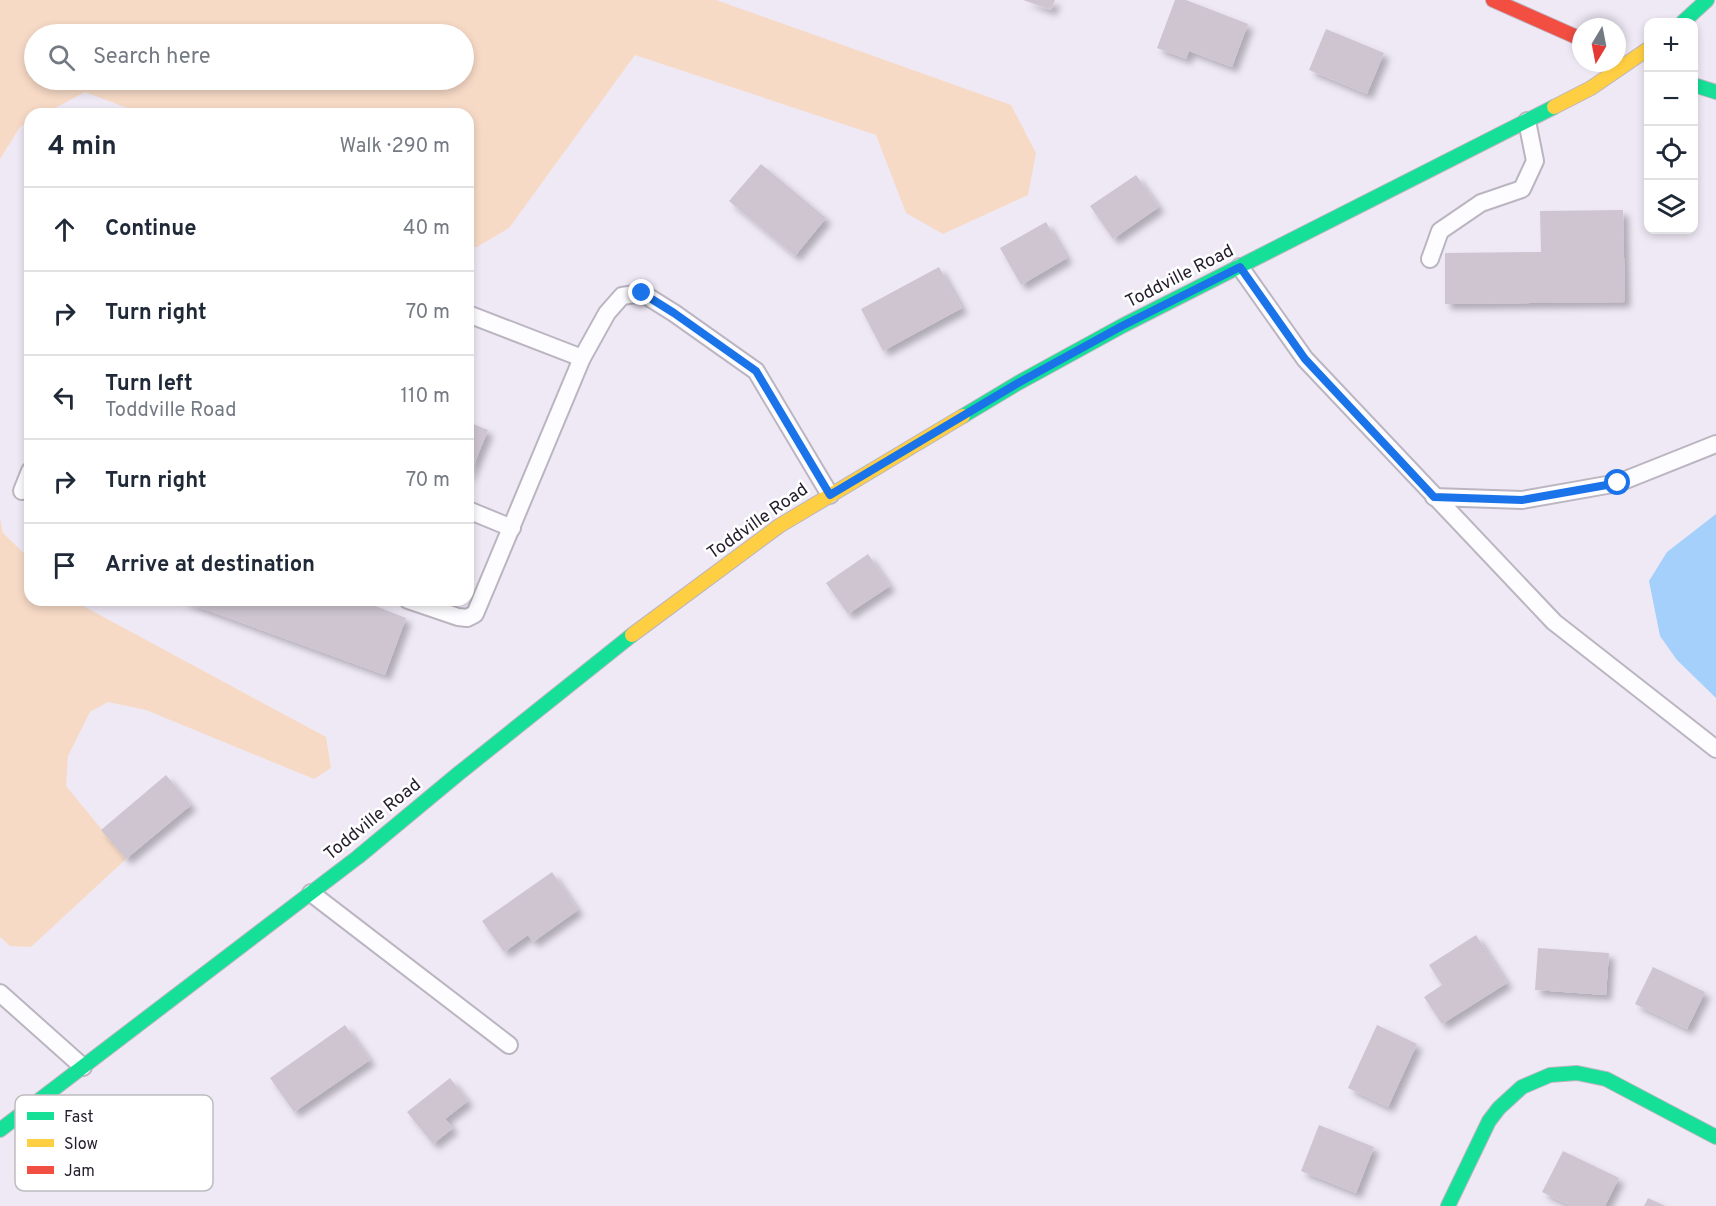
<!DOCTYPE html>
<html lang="en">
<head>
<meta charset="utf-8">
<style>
	body { margin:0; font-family:Overpass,sans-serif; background:#f6f6f7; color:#1f2937 }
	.controls { position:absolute; right:18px; top:18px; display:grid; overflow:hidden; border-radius:12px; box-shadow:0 3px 9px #0003 }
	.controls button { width:54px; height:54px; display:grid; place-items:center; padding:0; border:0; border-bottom:2px solid #e0e1e3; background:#fff; color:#1f2937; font:30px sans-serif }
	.compass { position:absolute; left:1572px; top:18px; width:54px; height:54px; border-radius:50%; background:#fff; box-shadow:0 3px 9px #0003; rotate:190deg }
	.stop { position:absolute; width:18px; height:18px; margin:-14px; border:4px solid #1a73e8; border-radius:50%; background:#fff }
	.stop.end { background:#1a73e8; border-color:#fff; box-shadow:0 2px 6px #0008 }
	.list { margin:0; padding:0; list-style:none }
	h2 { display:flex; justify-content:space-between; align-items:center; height:78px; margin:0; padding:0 24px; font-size:26px }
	h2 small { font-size:20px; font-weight:400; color:#747a83 }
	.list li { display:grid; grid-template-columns:39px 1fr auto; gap:18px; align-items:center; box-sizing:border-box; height:84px; padding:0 24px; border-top:2px solid #e0e1e3 }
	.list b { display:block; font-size:22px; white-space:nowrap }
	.list p { margin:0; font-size:20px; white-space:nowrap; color:#747a83 }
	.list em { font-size:20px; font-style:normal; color:#747a83 }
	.icon { flex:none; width:33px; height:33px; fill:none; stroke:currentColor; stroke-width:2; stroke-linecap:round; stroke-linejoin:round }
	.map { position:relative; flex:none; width:1716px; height:1206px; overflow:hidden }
	.search { position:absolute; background:#fff; box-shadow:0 3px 9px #0003; left:24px; top:24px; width:450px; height:66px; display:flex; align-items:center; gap:15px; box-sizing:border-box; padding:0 21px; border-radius:33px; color:#747a83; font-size:22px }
	.panel { position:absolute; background:#fff; box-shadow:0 3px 9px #0003; left:24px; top:108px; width:450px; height:498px; border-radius:18px }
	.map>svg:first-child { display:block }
	.green { fill:#f7dac6; fill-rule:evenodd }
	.water { fill:#a5d0fb }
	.building { fill:#cec5d1; filter:url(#shadow) }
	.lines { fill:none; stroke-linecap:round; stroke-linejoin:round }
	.lane-casing { stroke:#bbb5c1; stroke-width:20 }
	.fast-casing { stroke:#bbb5c1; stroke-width:16 }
	.slow-casing { stroke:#bbb5c1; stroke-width:16 }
	.jam-casing { stroke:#bbb5c1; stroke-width:16 }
	.lane { stroke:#fdfcfe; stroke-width:16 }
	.fast { stroke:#16e098; stroke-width:14 }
	.slow { stroke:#ffcf43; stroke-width:14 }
	.jam { stroke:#f24e42; stroke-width:14 }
	.route { stroke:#1a73e8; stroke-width:8 }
	.labels { text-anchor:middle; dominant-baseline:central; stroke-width:5; stroke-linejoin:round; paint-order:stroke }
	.street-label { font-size:18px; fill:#241e2c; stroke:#fff }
	.key { fill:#fff; stroke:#bdbcc0; stroke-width:1.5 }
	.key-label { font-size:16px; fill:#241e2c }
</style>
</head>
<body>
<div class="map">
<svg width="1716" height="1206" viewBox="0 0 1716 1206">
	<defs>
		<filter id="shadow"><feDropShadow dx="5.5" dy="5.5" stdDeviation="3" flood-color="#0004"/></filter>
	</defs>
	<rect width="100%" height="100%" fill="#efe9f5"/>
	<g class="green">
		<path d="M0,0h716l295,105 25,48 -8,42 -85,39 -37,-21 -30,-78 -241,-80 -126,173 -32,19 -9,-1v-132h-325l-58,-22 -41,22h-14v7l-10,6 -20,32zM34,34h430v46h-430z"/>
		<path d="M0,518l3,15 27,26v41h42l254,137 5,31 -17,11 -168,-69 -38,-8 -18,10 -22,44 -2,30 60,73 -95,88 -21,-1 -10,-9z"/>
	</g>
	<path class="water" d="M1716,514v184l-39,-38 -17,-24 -11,-55 18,-29z"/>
	<g class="building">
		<path d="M1023,0h32l-4,10z"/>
		<path d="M1175,0h11l62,24 -16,43 -43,-16 -3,8 -29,-11z"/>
		<path d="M1326,29l58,24 -17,41 -58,-24z"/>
		<path d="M761,164l65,54 -31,38 -66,-55z"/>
		<path d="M1136,175l23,32 -46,32 -23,-33z"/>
		<path d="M1623,210l2,92 -180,2v-51l96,-1 -1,-41z"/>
		<path d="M1046,222l21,36 -46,27 -21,-37z"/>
		<path d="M939,267l23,41 -79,43 -22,-42z"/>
		<path d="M468,422l20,8 -20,49z"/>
		<path d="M868,554l22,32 -42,28 -22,-31z"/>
		<path d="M179,600h181l46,18 -21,57z"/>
		<path d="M166,775l25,30 -65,54 -25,-29z"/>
		<path d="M552,872l26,38 -45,32 -5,-7 -24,17 -22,-31z"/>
		<path d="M1476,935l31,48 -65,41 -18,-27 18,-12 -13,-20z"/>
		<path d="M1538,948l71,5 -3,42 -71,-5z"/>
		<path d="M1653,967l52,25 -18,37 -52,-25z"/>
		<path d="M345,1025l25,35 -76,52 -24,-34z"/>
		<path d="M1377,1025l40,19 -29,63 -40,-19z"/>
		<path d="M450,1078l18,23 -23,18 8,9 -20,16 -26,-32z"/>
		<path d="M1319,1125l55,22 -18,46 -55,-22z"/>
		<path d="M1563,1151l56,27 -14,28h-34l-29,-14z"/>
		<path d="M1648,1198l17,8h-21z"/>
	</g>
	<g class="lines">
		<g class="lane-casing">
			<g id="lane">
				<path d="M1430,259l10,-28 41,-28 41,-14 13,-28 -8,-40"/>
				<path d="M1240,267l65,92 249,263 162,127"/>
				<path d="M468,314l114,44"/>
				<path d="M22,491l8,-20"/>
				<path d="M1434,497l88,3 96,-17 98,-39"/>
				<path d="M468,510l44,18"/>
				<path d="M408,600l50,17 9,1 8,-4 107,-256 25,-45 15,-17 20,-3 32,20 82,58 74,124"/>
				<path d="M311,893l198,152"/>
				<path d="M0,993l83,74"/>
			</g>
		</g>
		<g class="fast-casing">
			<g id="fast">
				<path d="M1683,22l24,-22"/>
				<path d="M1694,85l22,7"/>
				<path d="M963,416l55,-33 104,-57 432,-219"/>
				<path d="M0,1130l358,-273 100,-83 174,-139"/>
				<path d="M1448,1206l41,-85 10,-13 23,-21 28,-12 27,-2 29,6 110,58"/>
			</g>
		</g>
		<g class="slow-casing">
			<g id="slow">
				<path d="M1554,107l37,-19 57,-39"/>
				<path d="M632,635l147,-109 184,-110"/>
			</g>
		</g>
		<g class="jam-casing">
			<path id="jam" d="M1493,0l88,39"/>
		</g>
		<use href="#lane" class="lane"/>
		<use href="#fast" class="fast"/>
		<use href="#slow" class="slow"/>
		<use href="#jam" class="jam"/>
	</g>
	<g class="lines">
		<path class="route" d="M642,293l32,20 82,58 74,124 188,-112 104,-57 118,-59 65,92 129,138 88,3 96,-17"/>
	</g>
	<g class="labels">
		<g class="street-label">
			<text transform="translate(1180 277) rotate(-27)">Toddville Road</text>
			<text transform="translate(758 522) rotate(-35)">Toddville Road</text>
			<text transform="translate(373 820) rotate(-39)">Toddville Road</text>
		</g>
	</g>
	<rect x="15" y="1095" width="198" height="96" rx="9" class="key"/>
	<rect x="27" y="1112" width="27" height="8" fill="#16e098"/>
	<rect x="27" y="1139" width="27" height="8" fill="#ffcf43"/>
	<rect x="27" y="1166" width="27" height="8" fill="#f24e42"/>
	<g class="key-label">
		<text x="64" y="1122">Fast</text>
		<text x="64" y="1149">Slow</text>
		<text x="64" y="1176">Jam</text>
	</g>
</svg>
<div class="controls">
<button>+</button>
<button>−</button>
<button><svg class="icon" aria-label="locate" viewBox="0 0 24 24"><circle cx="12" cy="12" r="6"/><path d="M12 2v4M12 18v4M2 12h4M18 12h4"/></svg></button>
<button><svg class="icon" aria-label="layers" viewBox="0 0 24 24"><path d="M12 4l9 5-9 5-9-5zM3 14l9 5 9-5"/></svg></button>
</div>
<svg class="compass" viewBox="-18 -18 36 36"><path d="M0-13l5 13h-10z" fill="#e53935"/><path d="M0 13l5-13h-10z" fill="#747a83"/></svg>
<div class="stop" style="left:1618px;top:483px"></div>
<div class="stop end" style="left:642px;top:293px"></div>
<div class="search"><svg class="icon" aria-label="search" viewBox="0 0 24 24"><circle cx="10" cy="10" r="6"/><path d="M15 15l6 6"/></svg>Search here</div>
<section class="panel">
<h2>4 min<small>Walk · 290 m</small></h2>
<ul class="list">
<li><svg class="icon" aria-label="ahead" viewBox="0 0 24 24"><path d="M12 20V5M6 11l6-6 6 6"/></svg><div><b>Continue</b></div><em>40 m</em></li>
<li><svg class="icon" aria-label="right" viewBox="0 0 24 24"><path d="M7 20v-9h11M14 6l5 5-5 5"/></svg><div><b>Turn right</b></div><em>70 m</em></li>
<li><svg class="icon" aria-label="left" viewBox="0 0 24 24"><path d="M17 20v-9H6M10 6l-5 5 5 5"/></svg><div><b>Turn left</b><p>Toddville Road</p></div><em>110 m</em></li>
<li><svg class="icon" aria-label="right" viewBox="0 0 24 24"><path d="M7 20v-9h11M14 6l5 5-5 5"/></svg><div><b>Turn right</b></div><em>70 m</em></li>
<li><svg class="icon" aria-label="arrive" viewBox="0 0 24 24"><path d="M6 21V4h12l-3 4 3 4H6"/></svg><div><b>Arrive at destination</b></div></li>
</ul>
</section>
</div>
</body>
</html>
